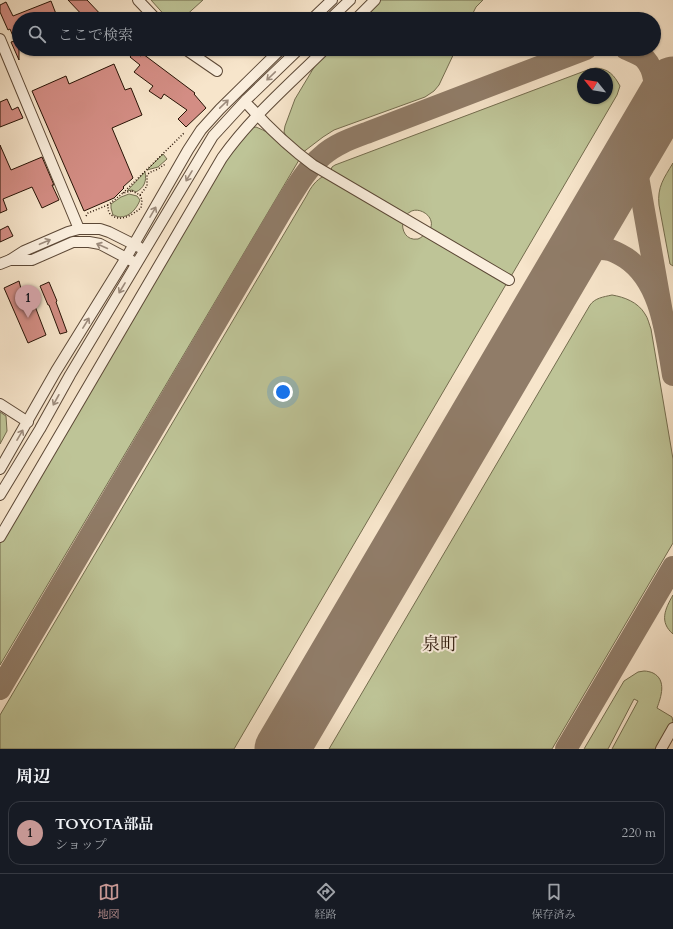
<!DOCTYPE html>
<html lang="ja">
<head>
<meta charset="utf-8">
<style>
	body { margin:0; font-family:Cardo,"Noto Serif JP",serif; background:#242831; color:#f1f3f6 }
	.compass { position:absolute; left:577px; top:68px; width:36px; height:36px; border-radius:50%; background:#171b24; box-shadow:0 1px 3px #0004; rotate:300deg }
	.you { position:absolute; left:283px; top:392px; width:14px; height:14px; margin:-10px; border:3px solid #fff; border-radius:50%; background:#1a73e8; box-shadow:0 0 0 6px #1a73e833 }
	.badge { display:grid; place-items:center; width:26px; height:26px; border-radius:50%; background:#c59692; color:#111; font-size:13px; font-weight:700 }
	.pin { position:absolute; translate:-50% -33px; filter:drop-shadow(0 1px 2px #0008) }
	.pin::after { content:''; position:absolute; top:21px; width:14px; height:12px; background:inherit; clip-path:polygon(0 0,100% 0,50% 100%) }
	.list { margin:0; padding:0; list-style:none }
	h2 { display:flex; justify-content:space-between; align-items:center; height:52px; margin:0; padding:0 16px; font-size:17px }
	h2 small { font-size:13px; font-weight:400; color:#9ea1a6 }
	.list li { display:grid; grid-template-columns:26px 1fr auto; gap:12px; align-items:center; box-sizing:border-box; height:64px; margin:0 8px 8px; padding:0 8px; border:1px solid #363941; border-radius:12px }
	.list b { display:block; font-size:15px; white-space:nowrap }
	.list p { margin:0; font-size:13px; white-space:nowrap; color:#9ea1a6 }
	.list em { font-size:13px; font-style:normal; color:#9ea1a6 }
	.icon { flex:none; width:22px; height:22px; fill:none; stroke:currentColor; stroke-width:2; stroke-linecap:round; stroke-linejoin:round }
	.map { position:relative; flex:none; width:673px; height:749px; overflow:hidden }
	.search { position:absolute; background:#171b24; box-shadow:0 1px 3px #0004; left:12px; right:12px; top:12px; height:44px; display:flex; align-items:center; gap:10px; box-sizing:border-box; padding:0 14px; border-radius:22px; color:#9ea1a6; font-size:15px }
	.sheet { height:124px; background:#171b24 }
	nav { display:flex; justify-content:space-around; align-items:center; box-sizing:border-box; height:56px; border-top:1px solid #363941; background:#171b24; font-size:11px; color:#9ea1a6 }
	nav a { display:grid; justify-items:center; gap:2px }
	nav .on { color:#c59692 }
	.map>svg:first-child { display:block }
	.green { fill:#bec497; stroke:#736c4e; fill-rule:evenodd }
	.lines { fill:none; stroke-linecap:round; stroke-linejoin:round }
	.taxiway { stroke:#907c68; stroke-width:22 }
	.runway { stroke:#907c68; stroke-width:55 }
	.building { fill:#d38d84; stroke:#281305 }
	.minor-casing { stroke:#5c4836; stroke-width:12 }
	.path { stroke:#281305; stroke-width:1.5; stroke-dasharray:1 2; stroke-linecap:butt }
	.minor { stroke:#faeedd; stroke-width:10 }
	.oneway { stroke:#9c8b7c }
	.labels { text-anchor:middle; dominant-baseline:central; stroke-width:4; stroke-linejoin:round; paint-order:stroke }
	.neighbourhood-label { font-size:18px; fill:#281305; stroke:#faeedd }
</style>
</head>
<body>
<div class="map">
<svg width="673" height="749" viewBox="0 0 673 749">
	<rect width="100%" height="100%" fill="#f7e5cb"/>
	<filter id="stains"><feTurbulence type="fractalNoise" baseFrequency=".005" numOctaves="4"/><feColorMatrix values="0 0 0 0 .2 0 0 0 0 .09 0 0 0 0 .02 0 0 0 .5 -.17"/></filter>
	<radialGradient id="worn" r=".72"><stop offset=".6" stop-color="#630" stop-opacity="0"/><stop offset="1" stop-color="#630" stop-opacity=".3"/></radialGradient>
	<g class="green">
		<path d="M151,0h52l-21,19h-14z"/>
		<path d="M377,0h106l-7,7 -6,12h-112z"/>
		<path d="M329,49h127l-17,36 -5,6 -9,6 -91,33 -11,7 -21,16 -16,-17 -2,-4 1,-6 10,-27 24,-40z"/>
		<path d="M596,68c13,1 18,7 24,18l-3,9 -107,183 -80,-48c1,-3 2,-6 1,-9 -2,-8 -14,-14 -21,-9 -2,1 -4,3 -5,5l-74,-47 1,-3 3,-2 255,-96zM583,74h24v24h-24z"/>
		<path d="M256,127c19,7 29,20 43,33l-299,505v-124l223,-379 29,-34z"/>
		<path d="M163,154l4,5 -9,8 -11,3z"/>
		<path d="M673,163v103l-3,-2 -11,-59c-2,-18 5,-27 14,-42z"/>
		<path d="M145,172c2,9 -1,16 -9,20l-4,-2 -5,1z"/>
		<path d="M324,176l79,45c-2,9 3,20 15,18 3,-1 6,-4 8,-6l82,48 -274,468h-234v-34l307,-520c4,-8 9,-15 17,-19z"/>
		<path d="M129,194l8,2 3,4c-3,8 -10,17 -20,17 -3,0 -5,-2 -7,-2l-2,-7v-4l10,-7z"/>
		<path d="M612,295c12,2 26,7 33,19 3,4 4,10 6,15l22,130v84l-121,206h-223l261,-444c5,-7 13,-8 22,-10z"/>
		<path d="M0,412l6,4 1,15 -7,13z"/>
		<path d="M673,595v39c-14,-12 -8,-25 0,-39z"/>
		<path d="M644,671c3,0 7,1 9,2 14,7 8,24 4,35l15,9 1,5 -15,27h-46l26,-48 -4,-2 -26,50h-24l40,-68 14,-9z"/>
	</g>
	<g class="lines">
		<g class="taxiway">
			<path d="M626,49c7,3 14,5 19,10 10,11 11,28 8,42 -2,13 -9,26 -12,39 -2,10 -3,20 -4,31l27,153"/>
			<path d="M563,271c12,-15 27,-26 47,-21 6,2 11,5 16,8 36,24 40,78 47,117"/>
			<path d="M0,689l282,-479c12,-19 23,-40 40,-54 13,-12 31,-18 47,-24l217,-83"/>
			<path d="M566,749l107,-182"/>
		</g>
		<path class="runway" d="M282,749l391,-665"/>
	</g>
	<g class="building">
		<path d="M68,0h19l18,19h-19z"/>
		<path d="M51,1l7,18h-39v41l-8,-18 4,-1 -5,-12 -2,1 -8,-18v-7l6,-3 7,14z"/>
		<path d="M134,52l7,4 2,-2 52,39 -1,1 12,14 -20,19 -8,-8 9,-9 -23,-16 -3,5 -12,-8 4,-5 -19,-14 6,-7 -10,-8z"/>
		<path d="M114,64l11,26 6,-2 11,27 -30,13 21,50 -10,9 1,1 -10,10 -30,13 -52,-120 34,-15 3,8z"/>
		<path d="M7,99l5,11 6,-3 5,11 -23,9v-25z"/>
		<path d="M0,145l11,25 31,-13 12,28h-2l7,15 -17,8 -10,-21 -29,12 4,11 -7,3z"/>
		<path d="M8,226l5,10 -13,6v-12z"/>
		<path d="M19,281l6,23 8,-3 13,34 -18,8 -24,-55z"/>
		<path d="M49,282l8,19 -1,1 11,30 -7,2 -11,-29h-1l-8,-19z"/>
	</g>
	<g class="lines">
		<g class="minor-casing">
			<g id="minor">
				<path d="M138,0l18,19"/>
				<path d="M312,19l20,-19"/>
				<path d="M330,19l20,-19"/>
				<path d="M356,19l19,-19"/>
				<path d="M0,39l79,190"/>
				<path d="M185,49l32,22"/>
				<path d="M249,106c19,21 41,42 64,59l196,115"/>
				<path d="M10,260h22l41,-18h16l11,2 32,17"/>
				<path d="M0,264l10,-4 14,-9 44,-19 11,-3h21l9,3 30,15"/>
				<path d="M0,404l28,18"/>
				<path d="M0,469l56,-98 70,-113 62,-108 13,-20 19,-21 61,-60"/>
				<path d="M0,495l40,-66 30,-54 143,-239 34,-37 52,-50"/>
				<path d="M0,537l222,-379c29,-41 68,-74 103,-109"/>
				<path d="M661,749l12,-21"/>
			</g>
		</g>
		<g class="path">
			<path d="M132,191l8,4 2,5 -1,8c-8,6 -19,14 -28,8 -5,-2 -5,-7 -5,-11l15,-12z"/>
			<path d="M123,193l61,-60"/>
			<path d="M140,195l7,-9v-11c4,-4 7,-4 11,-6 3,-2 5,-4 8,-5"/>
			<path d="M86,216l2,-3 20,-8"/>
		</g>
		<use href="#minor" class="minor"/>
	</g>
	<defs><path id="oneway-shaft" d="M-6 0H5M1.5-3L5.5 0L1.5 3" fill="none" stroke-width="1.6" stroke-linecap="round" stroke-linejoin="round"/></defs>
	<g class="oneway">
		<use href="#oneway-shaft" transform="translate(271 76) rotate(136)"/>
		<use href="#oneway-shaft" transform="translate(224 104) rotate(-44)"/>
		<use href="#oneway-shaft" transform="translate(189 176) rotate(121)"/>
		<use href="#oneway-shaft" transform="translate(153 212) rotate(-60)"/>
		<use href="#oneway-shaft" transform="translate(45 242) rotate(-23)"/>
		<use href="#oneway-shaft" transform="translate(102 246) rotate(-156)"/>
		<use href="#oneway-shaft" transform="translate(122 288) rotate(121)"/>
		<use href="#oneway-shaft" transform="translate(86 323) rotate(-58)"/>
		<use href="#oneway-shaft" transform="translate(56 400) rotate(119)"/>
		<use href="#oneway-shaft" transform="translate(20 435) rotate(-60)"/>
	</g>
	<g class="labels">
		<g class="neighbourhood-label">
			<text x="440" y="644">泉町</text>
		</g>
	</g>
	<rect width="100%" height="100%" filter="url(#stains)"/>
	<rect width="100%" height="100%" fill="url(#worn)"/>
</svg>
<svg class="compass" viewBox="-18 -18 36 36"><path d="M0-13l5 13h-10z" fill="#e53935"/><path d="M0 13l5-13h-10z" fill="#9ea1a6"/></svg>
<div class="you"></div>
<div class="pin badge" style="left:28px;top:318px">1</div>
<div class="search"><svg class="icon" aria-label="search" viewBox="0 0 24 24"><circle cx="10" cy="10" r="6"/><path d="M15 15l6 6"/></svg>ここで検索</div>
</div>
<section class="sheet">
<h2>周辺<small></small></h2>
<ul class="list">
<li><span class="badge">1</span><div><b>TOYOTA部品</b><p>ショップ</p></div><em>220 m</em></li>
</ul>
</section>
<nav>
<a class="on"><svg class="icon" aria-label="map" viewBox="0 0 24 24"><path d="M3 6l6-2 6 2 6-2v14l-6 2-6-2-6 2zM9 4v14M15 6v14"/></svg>地図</a>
<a><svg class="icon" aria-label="directions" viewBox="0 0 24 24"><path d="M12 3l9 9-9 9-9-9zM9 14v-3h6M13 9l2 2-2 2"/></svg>経路</a>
<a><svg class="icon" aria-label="saved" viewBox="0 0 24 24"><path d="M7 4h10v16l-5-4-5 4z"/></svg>保存済み</a>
</nav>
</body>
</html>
